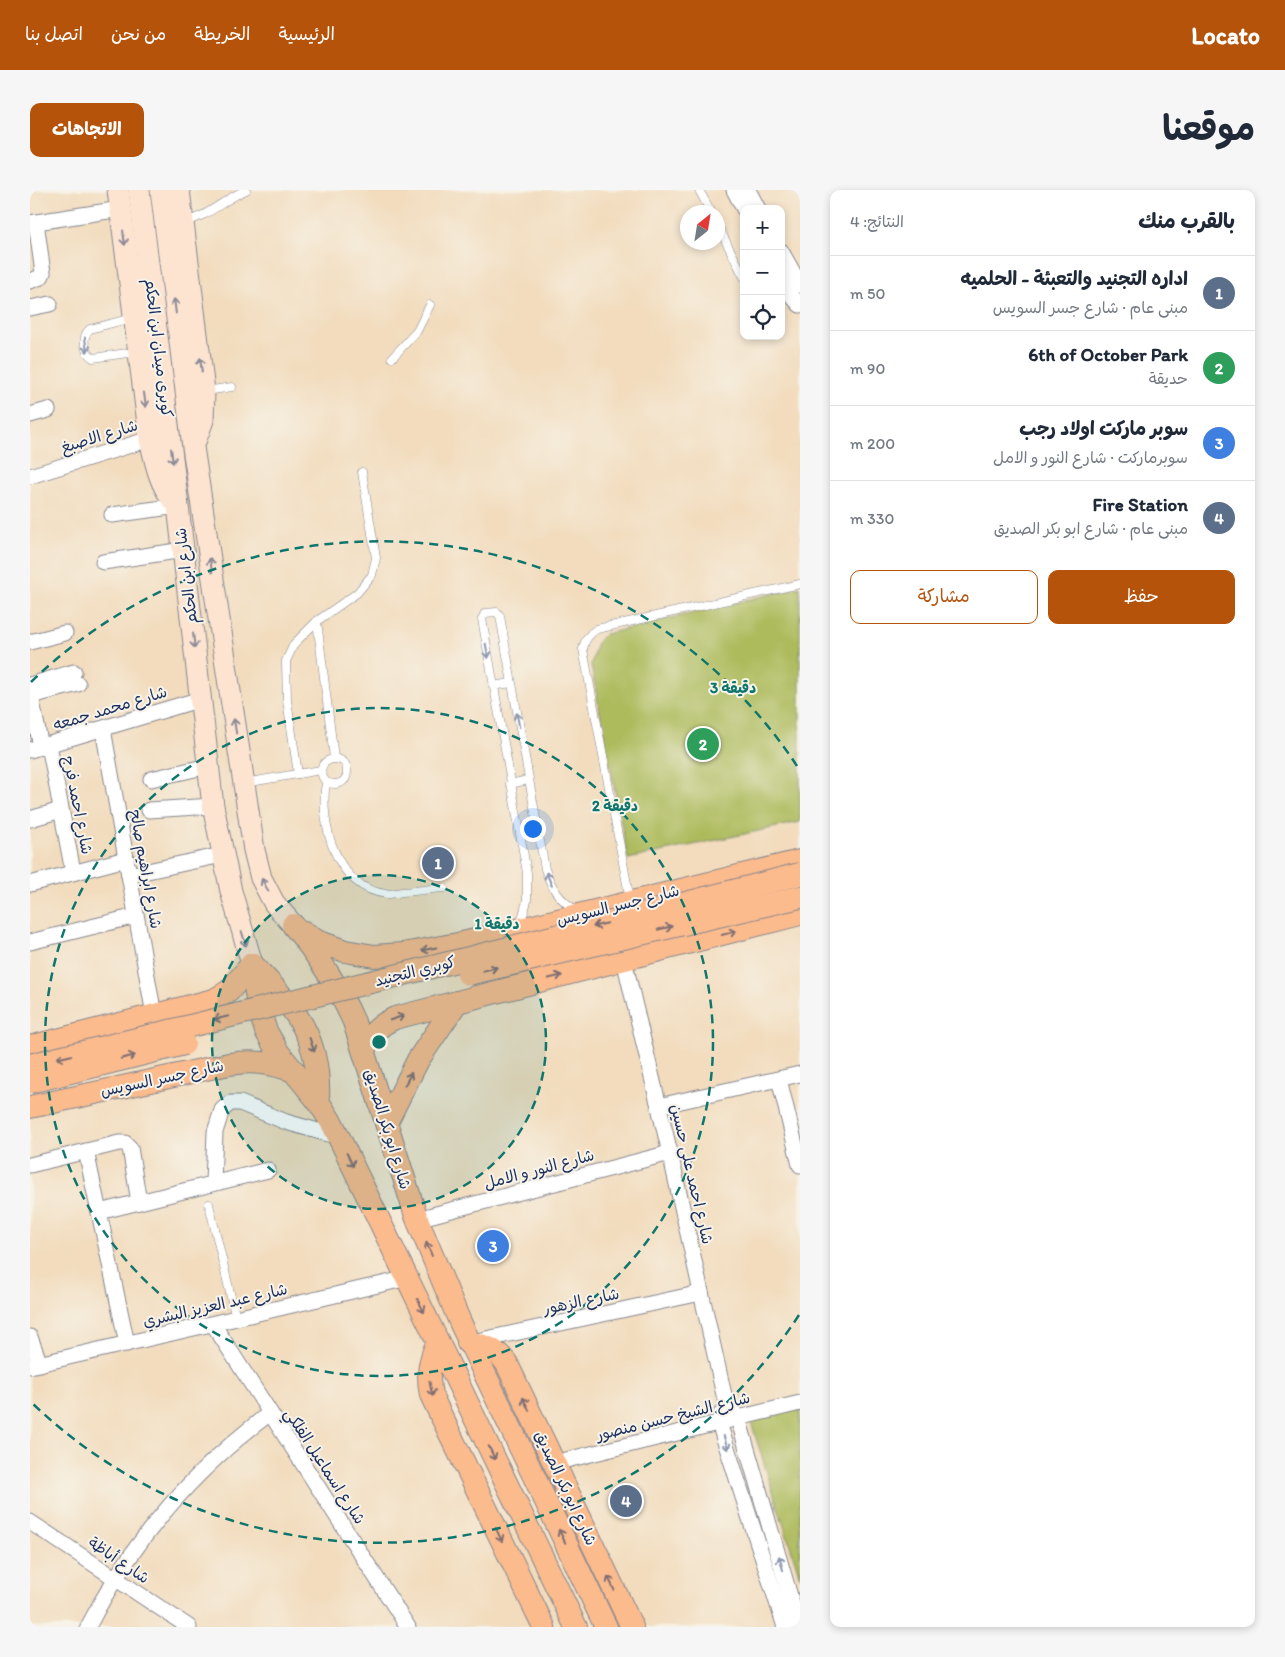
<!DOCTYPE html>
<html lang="ar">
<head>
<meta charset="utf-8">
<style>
	body { margin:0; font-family:Itim,"Playpen Sans Arabic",sans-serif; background:#f6f6f7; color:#1f2937; direction:rtl }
	.controls { position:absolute; right:15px; top:15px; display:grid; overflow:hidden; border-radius:10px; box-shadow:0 2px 8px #0003 }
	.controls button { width:45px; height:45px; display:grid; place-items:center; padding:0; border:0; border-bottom:1px solid #e0e1e3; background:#fff; color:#1f2937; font:25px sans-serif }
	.compass { position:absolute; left:650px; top:15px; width:45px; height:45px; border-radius:50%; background:#fff; box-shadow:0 2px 8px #0003; rotate:30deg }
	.you { position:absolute; left:502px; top:638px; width:18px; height:18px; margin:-12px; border:4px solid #fff; border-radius:50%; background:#1a73e8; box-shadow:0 0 0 8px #1a73e833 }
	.badge { display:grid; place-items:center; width:32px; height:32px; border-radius:50%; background:#b45309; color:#fff; font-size:16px; font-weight:700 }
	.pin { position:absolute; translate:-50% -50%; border:2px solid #fff; box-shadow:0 1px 5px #0006 }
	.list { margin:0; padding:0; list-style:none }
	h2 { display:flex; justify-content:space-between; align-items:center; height:65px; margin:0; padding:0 20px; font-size:21px }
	h2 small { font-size:16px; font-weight:400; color:#747a83 }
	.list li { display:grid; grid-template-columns:32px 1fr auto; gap:15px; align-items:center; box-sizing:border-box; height:75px; padding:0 20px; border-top:1px solid #e0e1e3 }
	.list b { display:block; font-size:19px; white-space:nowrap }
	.list p { margin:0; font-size:16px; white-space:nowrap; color:#747a83 }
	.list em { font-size:16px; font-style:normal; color:#747a83 }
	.actions { display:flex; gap:10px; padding:15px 20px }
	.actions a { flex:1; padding:11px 0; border:1px solid #b45309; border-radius:10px; text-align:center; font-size:18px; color:#b45309 }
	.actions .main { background:#b45309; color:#fff }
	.icon { flex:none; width:28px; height:28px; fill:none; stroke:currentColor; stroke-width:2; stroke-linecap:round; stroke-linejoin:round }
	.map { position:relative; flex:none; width:770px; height:1437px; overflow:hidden; direction:ltr; border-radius:10px }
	header { display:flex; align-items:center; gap:30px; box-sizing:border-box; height:70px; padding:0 25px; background:#b45309; color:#fff }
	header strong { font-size:24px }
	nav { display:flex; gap:28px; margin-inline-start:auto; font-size:18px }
	.intro { display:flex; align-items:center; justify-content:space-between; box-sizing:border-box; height:120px; padding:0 30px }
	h1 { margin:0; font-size:35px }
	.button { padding:12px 22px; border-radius:10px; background:#b45309; color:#fff; font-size:18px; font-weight:700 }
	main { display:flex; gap:30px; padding:0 30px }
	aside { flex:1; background:#fff; border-radius:10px; box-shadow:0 2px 8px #0003 }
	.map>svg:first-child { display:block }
	.green { fill:#aebb5d; stroke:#64755e }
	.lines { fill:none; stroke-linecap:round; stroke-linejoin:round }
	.service-casing { stroke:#86868e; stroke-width:9 }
	.minor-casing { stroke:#86868e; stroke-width:17 }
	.secondary-casing { stroke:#86868e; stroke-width:23 }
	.primary-casing { stroke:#86868e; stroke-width:24 }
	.service { stroke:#fff; stroke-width:8 }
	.minor { stroke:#fff; stroke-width:15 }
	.secondary { stroke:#fde4d1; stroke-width:21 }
	.primary { stroke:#fbbb8d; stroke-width:22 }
	.primary-bridge-casing { stroke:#86868e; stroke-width:24; stroke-linecap:butt }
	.primary-bridge { stroke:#fbbb8d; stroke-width:22 }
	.oneway { stroke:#8c8a98 }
	.oneway2 { stroke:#8d97ae }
	.oneway3 { stroke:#806e73 }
	.ring { fill:none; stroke:#0f766e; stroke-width:2.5; stroke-dasharray:9 6 }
	.labels { text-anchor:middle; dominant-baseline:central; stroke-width:4; stroke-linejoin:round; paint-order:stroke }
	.street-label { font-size:16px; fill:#1b2f5e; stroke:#f7f3e8 }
	.centre { fill:#0f766e; stroke:#f7f3e8; stroke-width:2.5 }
	.ring-label { font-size:15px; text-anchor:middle; font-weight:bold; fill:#0f766e; stroke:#f7f3e8; stroke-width:4; stroke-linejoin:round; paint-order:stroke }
</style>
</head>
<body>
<header>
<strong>Locato</strong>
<nav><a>الرئيسية</a><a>الخريطة</a><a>من نحن</a><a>اتصل بنا</a></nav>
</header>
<div class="intro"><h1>موقعنا</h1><a class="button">الاتجاهات</a></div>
<main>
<aside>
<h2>بالقرب منك<small>النتائج: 4</small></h2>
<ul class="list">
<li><span class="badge" style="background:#5c6f8a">1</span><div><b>اداره التجنيد والتعبئة - الحلميه</b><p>مبنى عام · شارع جسر السويس</p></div><em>50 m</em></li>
<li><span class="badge" style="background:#2e9e5b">2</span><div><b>6th of October Park</b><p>حديقة</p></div><em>90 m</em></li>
<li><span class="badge" style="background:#3f7fe0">3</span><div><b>سوبر ماركت اولاد رجب</b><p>سوبرماركت · شارع النور و الامل</p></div><em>200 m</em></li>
<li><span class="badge" style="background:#5c6f8a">4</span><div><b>Fire Station</b><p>مبنى عام · شارع ابو بكر الصديق</p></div><em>330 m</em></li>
</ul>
<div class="actions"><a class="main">حفظ</a><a>مشاركة</a></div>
</aside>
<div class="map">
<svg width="770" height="1437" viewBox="0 0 770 1437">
	<rect width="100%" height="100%" fill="#f7f3e8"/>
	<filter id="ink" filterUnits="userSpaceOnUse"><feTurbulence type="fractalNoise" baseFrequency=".02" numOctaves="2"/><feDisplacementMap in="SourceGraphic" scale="10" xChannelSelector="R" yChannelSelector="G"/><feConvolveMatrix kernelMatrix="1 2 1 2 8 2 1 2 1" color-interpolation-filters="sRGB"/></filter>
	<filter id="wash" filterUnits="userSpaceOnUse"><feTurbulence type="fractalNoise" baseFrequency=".0096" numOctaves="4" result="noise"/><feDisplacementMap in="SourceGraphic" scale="20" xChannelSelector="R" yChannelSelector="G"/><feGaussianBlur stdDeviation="1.12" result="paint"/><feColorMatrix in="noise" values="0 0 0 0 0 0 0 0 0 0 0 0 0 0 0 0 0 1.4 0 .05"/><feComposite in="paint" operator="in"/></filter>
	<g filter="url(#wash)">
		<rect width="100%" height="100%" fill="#f2dcbd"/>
		<g class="green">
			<path d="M770,397v235l-172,37 -37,-194 6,-23 8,-8z"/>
			<path d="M770,1214v173l-51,-161z"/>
		</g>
	</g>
	<g filter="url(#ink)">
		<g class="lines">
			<g class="service-casing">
				<g id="service">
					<path d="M669,0l12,22"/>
					<path d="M154,32c24,-5 40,-23 62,-32"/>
					<path d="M688,36l26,51"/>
					<path d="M101,126l-7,4 -34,9c-9,7 -6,24 3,29l34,-5 10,3"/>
					<path d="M362,168l25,-27 13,-26"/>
					<path d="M176,201l26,-4"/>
					<path d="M287,431l17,137"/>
					<path d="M463,496l18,-3"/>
					<path d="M268,584l-11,-74 -1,-39 8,-17 23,-23 40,-28 15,-18 4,-17 -14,-86"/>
					<path d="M296,592c9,4 21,2 21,-10 1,-23 -39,-13 -21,10 -7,42 10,107 61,112 5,0 10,-1 15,-2 14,-1 28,-3 42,-4"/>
					<path d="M214,593l77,-13"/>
					<path d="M480,594l18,-4"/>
					<path d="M600,710l-47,-251c2,-10 6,-15 14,-20l203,-45"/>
					<path d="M490,736l7,-25v-28l-45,-254 3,-6 12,-1 3,4 45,253c6,18 14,31 31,41"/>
					<path d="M179,1014l27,114"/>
				</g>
			</g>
			<g class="minor-casing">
				<g id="minor">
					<path d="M704,0l10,19"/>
					<path d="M718,0l10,19"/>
					<path d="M0,33l91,-14"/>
					<path d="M751,61l19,34"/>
					<path d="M751,87l11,19 8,9"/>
					<path d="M0,91l11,-4 2,-4 -7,-51"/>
					<path d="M0,118l20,-4"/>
					<path d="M0,225l18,-5"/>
					<path d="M0,286l120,-37"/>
					<path d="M82,325l66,-9"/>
					<path d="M73,372l81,-12"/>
					<path d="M0,452l35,-9"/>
					<path d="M0,495l44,-13"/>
					<path d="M0,501l11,56"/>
					<path d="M1,506l47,-12"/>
					<path d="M73,539l51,286"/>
					<path d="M19,555l24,127"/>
					<path d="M0,560l171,-51"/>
					<path d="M121,589l57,-13"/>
					<path d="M119,620l64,-4"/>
					<path d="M0,629l31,-9"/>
					<path d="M99,685l93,-20"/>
					<path d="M0,694l96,-25"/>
					<path d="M0,752l106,-26"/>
					<path d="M594,770l46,193 54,242 14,23 61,209"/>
					<path d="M749,889l21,86"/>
					<path d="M629,916l141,-32"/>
					<path d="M56,961l41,193"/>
					<path d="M0,975l89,-22h6l5,5 9,54"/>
					<path d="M183,993l2,-51 7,-22 8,-7h10l46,19 53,15"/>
					<path d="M69,1022l169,-42"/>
					<path d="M387,1029l253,-66"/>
					<path d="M183,1134l195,303"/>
					<path d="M0,1147l10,27"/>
					<path d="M442,1152l229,-49"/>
					<path d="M0,1176l378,-88"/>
					<path d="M691,1224l-2,9 66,204"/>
					<path d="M524,1273l246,-60"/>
					<path d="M0,1332l159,105"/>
					<path d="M58,1437c43,-85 106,-157 182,-214"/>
				</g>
			</g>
			<g class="secondary-casing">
				<g id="secondary">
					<path d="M88,0l32,249c5,21 9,44 23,61"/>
					<path d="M109,0l39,316 35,300 18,85 21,73"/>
					<path d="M131,0l32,257 61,403 7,28 13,25 19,22"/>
					<path d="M149,0l25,201 -1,29 -7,19"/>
				</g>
			</g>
			<g class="primary-casing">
				<g id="primary">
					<path d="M263,735c25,30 45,61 61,97l63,197 43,103 146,305"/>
					<path d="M274,742l13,9 28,10 29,5 29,-2 60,-11 337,-82"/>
					<path d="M222,774l6,43 8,24 12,21 40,49 15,24 243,502"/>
					<path d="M222,774c42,44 69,71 66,137"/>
					<path d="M0,857l184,-47 15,-9 23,-27"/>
					<path d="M334,860c7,-16 15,-25 31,-32l405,-104"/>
					<path d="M0,917l199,-43c24,-4 43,-1 65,7"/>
					<path d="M356,933l32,-63 39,-58"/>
					<path d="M408,1152c-9,18 -11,33 -7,53l113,232"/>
					<path d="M438,1153c17,2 29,6 39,21l125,263"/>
				</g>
			</g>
			<use href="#service" class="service"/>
			<use href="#minor" class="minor"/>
			<use href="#secondary" class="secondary"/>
			<use href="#primary" class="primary"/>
			<g class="primary-bridge-casing">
				<g id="primary-bridge">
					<path d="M438,784l332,-77"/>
					<path d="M0,875l439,-107 331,-84"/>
					<path d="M0,892l154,-38"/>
				</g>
			</g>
			<use href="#primary-bridge" class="primary-bridge"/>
		</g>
		<defs><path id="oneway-shaft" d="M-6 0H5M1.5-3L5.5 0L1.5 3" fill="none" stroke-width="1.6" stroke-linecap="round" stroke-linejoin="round" transform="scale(1.25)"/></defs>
		<g class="oneway">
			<use href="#oneway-shaft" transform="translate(94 48) rotate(83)"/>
			<use href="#oneway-shaft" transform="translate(145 116) rotate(-97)"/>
			<use href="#oneway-shaft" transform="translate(171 175) rotate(-97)"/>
			<use href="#oneway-shaft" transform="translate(115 210) rotate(82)"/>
			<use href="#oneway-shaft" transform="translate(142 266) rotate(83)"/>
			<use href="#oneway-shaft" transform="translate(181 375) rotate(-99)"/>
			<use href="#oneway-shaft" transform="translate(164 451) rotate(83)"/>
			<use href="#oneway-shaft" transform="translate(205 536) rotate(-99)"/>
			<use href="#oneway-shaft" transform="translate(235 695) rotate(-118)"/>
			<use href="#oneway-shaft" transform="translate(214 749) rotate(73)"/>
		</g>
		<g class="oneway2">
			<use href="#oneway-shaft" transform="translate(56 155) rotate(81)"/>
			<use href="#oneway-shaft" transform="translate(457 461) rotate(80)"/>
			<use href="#oneway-shaft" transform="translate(488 530) rotate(-100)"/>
			<use href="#oneway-shaft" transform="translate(519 689) rotate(-113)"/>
			<use href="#oneway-shaft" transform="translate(696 1253) rotate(72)"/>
			<use href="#oneway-shaft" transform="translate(751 1373) rotate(-106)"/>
		</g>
		<g class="oneway3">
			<use href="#oneway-shaft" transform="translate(570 735) rotate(166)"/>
			<use href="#oneway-shaft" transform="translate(635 738) rotate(-13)"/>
			<use href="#oneway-shaft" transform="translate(699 743) rotate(-15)"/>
			<use href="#oneway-shaft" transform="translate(399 759) rotate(169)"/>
			<use href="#oneway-shaft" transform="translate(460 779) rotate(-13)"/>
			<use href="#oneway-shaft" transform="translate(525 787) rotate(-14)"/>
			<use href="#oneway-shaft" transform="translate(191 828) rotate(166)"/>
			<use href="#oneway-shaft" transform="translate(367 828) rotate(-18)"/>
			<use href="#oneway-shaft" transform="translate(282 855) rotate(71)"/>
			<use href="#oneway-shaft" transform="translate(34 867) rotate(166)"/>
			<use href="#oneway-shaft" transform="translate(98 867) rotate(-14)"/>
			<use href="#oneway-shaft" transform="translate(378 889) rotate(-62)"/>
			<use href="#oneway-shaft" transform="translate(320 970) rotate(64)"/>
			<use href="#oneway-shaft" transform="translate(399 1059) rotate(-113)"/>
			<use href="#oneway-shaft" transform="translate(391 1116) rotate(64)"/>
			<use href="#oneway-shaft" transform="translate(401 1199) rotate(78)"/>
			<use href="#oneway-shaft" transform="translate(496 1214) rotate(-116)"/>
			<use href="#oneway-shaft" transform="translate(462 1263) rotate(64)"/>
			<use href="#oneway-shaft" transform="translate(469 1345) rotate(64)"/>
			<use href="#oneway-shaft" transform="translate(532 1346) rotate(-116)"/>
			<use href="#oneway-shaft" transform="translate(581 1393) rotate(-115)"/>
		</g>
	</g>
	<circle cx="349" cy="852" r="167" fill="#0f766e" fill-opacity=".12"/>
	<g class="ring">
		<circle cx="349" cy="852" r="167"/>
		<circle cx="349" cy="852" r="334"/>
		<path d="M769 1125A501 501 0 0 1 1 1212M1 492A501 501 0 0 1 769 579"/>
	</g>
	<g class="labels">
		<g class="street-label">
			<text transform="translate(129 158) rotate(83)">كوبرى ميدان ابن الحكم</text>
			<text transform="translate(69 246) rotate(-17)">شارع الاصبغ</text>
			<text transform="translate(156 386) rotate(-97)">شارع ابن الحكم</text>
			<text transform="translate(80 518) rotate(-17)">شارع محمد جمعه</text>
			<text transform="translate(48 615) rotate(79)">شارع احمد فرج</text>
			<text transform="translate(116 679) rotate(80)">شارع ابراهيم صالح</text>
			<text transform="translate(588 715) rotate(-14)">شارع جسر السويس</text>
			<text transform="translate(385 781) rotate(-14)">كوبري التجنيد</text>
			<text transform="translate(132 888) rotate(-12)">شارع جسر السويس</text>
			<text transform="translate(358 939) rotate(73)">شارع ابو بكر الصديق</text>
			<text transform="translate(509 979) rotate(-15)">شارع النور و الامل</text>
			<text transform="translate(662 984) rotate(77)">شارع احمد على حسين</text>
			<text transform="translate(551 1111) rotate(-12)">شارع الزهور</text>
			<text transform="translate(185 1115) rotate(-13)">شارع عبد العزيز البشري</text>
			<text transform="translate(643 1226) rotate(-14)">شارع الشيخ حسن منصور</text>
			<text transform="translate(295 1276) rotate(57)">شارع اسماعيل الفلكي</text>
			<text transform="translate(536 1298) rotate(65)">شارع ابو بكر الصديق</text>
			<text transform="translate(89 1370) rotate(34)">شارع أباظة</text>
		</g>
	</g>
	<circle cx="349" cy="852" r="8" class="centre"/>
	<g class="ring-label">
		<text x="703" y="503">3 دقيقة</text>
		<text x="585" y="621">2 دقيقة</text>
		<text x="467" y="739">1 دقيقة</text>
	</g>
</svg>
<div class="controls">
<button>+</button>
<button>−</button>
<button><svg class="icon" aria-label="locate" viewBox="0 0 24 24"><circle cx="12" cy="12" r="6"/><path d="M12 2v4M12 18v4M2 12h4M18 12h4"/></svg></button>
</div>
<svg class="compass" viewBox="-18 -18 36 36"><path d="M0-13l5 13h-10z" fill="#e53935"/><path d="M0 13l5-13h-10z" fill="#747a83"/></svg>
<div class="you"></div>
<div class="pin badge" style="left:408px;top:673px;background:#5c6f8a">1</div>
<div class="pin badge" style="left:673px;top:554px;background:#2e9e5b">2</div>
<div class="pin badge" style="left:463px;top:1056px;background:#3f7fe0">3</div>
<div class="pin badge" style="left:596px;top:1311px;background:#5c6f8a">4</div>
</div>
</main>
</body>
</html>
